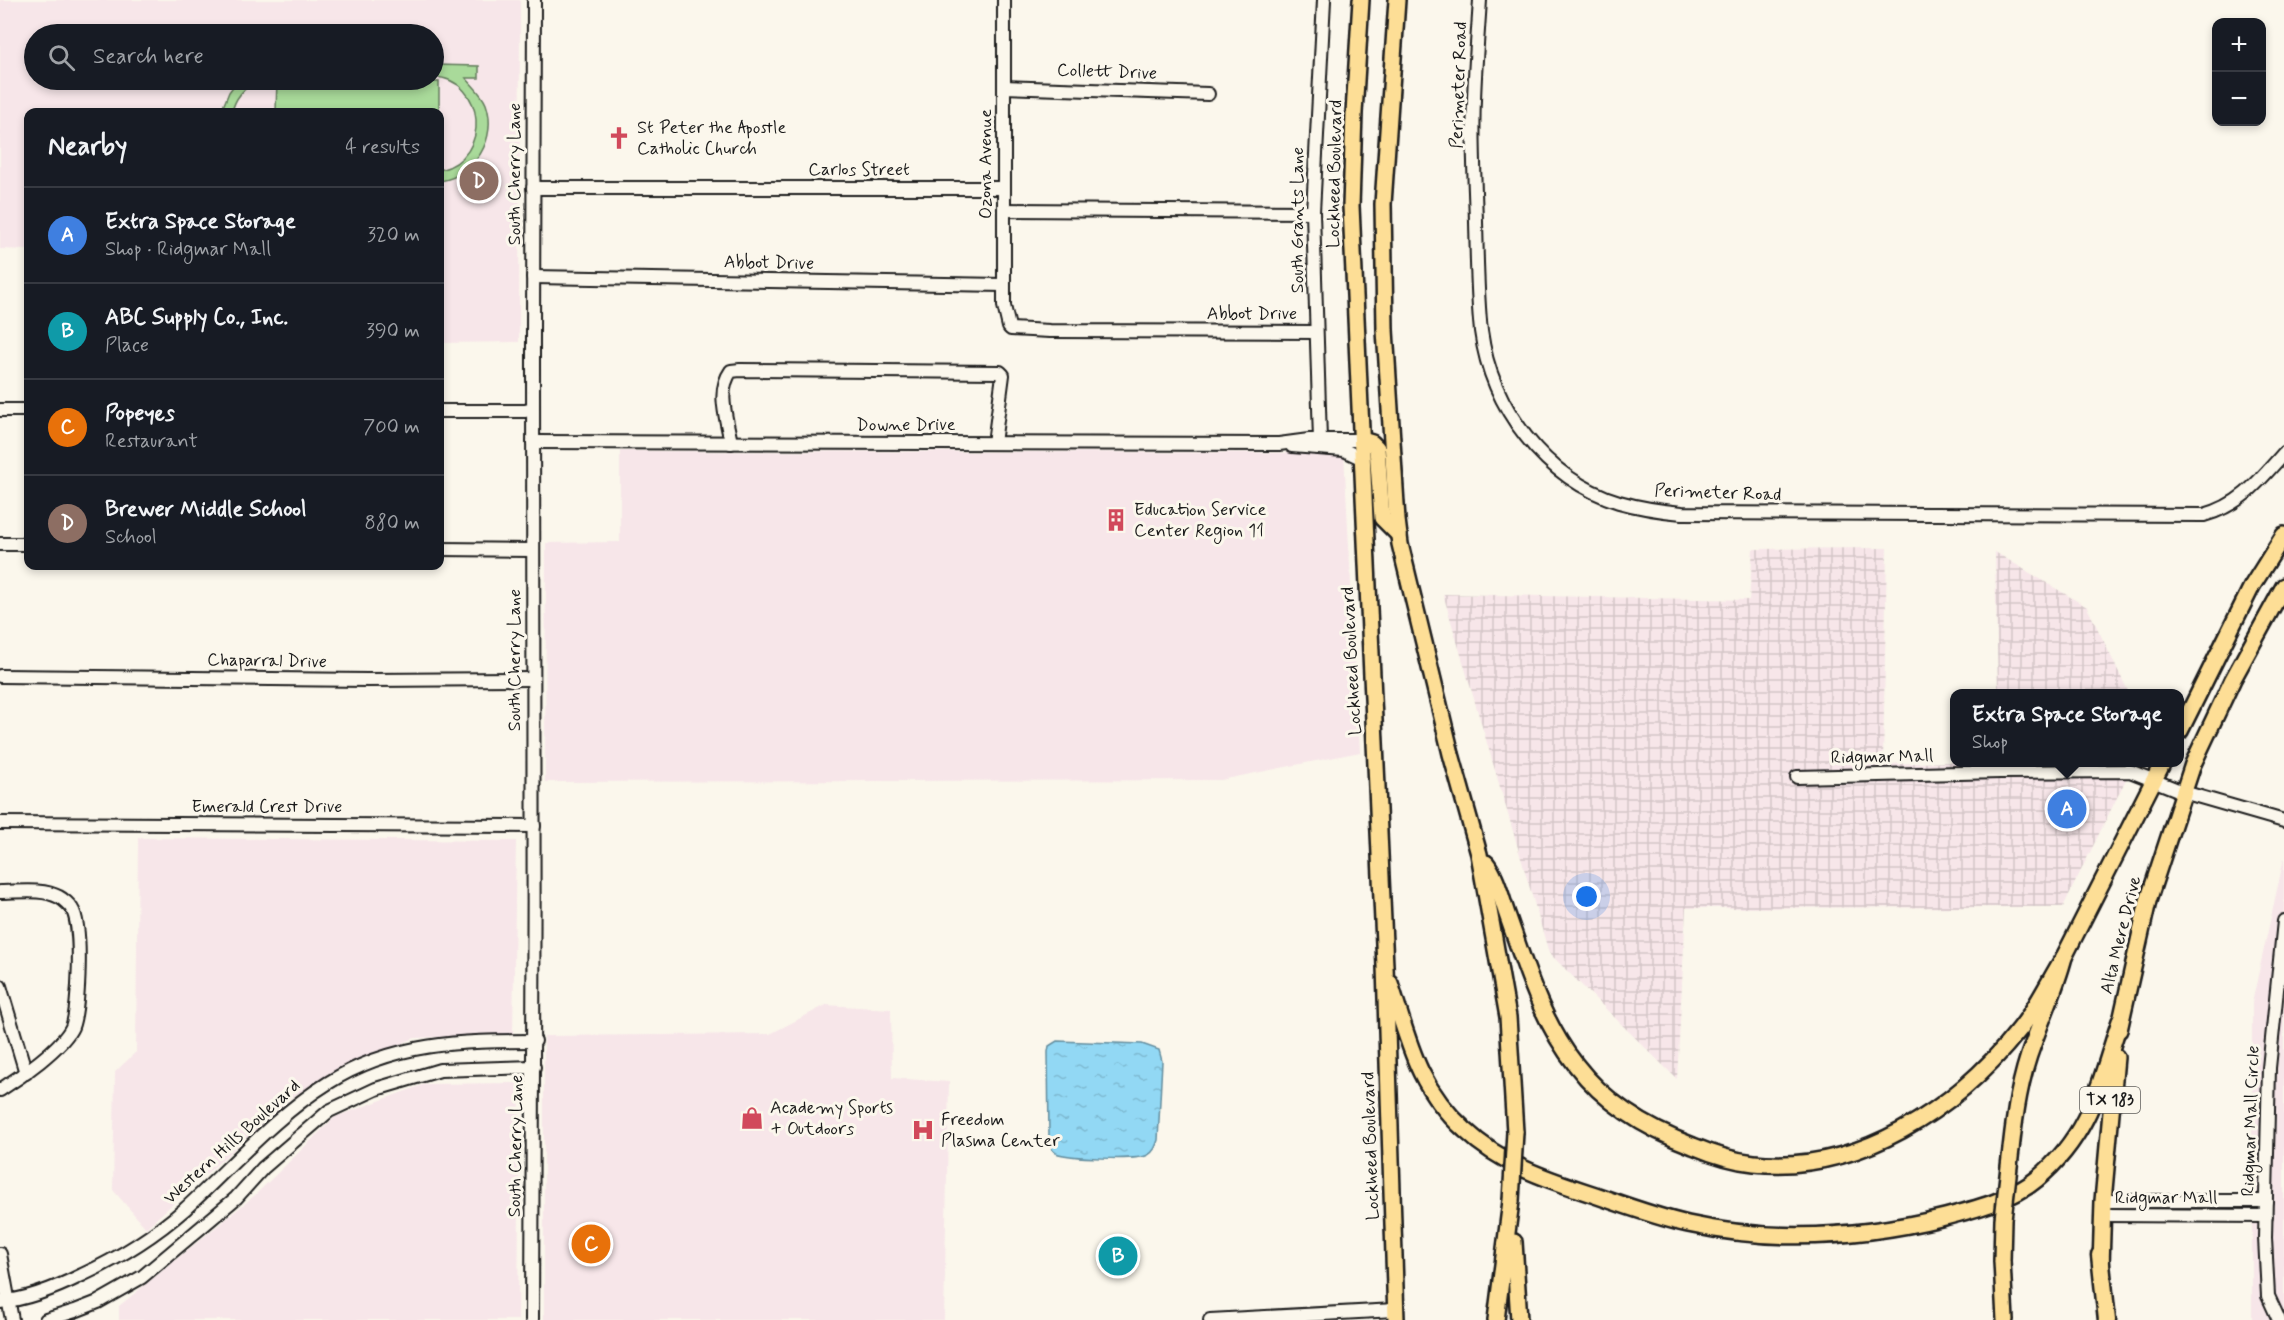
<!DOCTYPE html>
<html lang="en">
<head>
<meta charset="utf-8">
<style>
	body { margin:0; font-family:Mynerve,sans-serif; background:#242831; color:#f1f3f6 }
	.controls { position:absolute; right:18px; top:18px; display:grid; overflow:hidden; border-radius:12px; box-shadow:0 3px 9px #0003 }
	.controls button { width:54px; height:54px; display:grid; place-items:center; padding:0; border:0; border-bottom:2px solid #363941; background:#171b24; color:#f1f3f6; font:30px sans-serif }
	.you { position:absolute; left:1587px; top:897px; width:21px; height:21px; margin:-15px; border:4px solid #fff; border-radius:50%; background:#1a73e8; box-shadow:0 0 0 9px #1a73e833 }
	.badge { display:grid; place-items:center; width:39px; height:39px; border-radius:50%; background:#8c9099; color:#fff; font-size:20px; font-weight:700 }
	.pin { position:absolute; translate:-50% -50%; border:3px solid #fff; box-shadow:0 2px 6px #0006 }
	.popup { position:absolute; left:1950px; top:689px; width:234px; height:78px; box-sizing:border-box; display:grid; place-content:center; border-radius:12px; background:#171b24; filter:drop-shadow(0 2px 4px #0005); font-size:20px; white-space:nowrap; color:#9ea1a6 }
	.popup b { font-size:22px; color:#f1f3f6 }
	.popup::after { content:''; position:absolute; left:50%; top:100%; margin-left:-12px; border:12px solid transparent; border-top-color:#171b24 }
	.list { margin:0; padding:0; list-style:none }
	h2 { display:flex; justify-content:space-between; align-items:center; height:78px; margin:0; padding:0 24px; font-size:26px }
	h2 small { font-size:20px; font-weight:400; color:#9ea1a6 }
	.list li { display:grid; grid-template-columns:39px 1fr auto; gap:18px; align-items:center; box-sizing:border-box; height:96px; padding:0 24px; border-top:2px solid #363941 }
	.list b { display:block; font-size:22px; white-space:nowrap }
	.list p { margin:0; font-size:20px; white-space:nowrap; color:#9ea1a6 }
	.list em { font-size:20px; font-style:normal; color:#9ea1a6 }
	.icon { flex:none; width:33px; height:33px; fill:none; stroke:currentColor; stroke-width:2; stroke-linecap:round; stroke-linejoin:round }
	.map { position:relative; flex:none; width:2284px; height:1320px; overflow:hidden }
	.search { position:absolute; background:#171b24; box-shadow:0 3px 9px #0003; left:24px; top:24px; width:420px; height:66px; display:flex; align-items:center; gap:15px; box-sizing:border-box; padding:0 21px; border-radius:33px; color:#9ea1a6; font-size:22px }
	.panel { position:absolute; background:#171b24; box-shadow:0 3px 9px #0003; left:24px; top:108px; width:420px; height:462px; border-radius:12px }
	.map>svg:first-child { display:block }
	.built { fill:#f7e6e9; fill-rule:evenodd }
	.industrial { fill:url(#industrial-grid) }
	.green { fill:#a9da9a; stroke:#627b5b; stroke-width:1.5 }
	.water { fill:url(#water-ripples); stroke:#638d9e; stroke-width:1.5 }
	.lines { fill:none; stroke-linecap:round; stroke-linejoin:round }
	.minor-casing { stroke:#1c1c1c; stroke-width:16 }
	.major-casing { stroke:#1c1c1c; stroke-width:20 }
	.highway-casing { stroke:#1c1c1c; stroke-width:21 }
	.minor { stroke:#fbf7ec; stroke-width:12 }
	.major { stroke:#fdde96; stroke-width:15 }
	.highway { stroke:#fdde96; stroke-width:16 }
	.major-bridge-casing { stroke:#1c1c1c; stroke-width:20; stroke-linecap:butt }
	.major-bridge { stroke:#fdde96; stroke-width:15 }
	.labels { text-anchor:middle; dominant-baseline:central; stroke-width:6; stroke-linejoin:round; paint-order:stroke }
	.shield { fill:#fbf7ec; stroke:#5f5e5a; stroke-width:1.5 }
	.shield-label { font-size:16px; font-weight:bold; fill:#1c1c1c }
	.street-label { font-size:18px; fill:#1c1c1c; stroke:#fbf7ec }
	.poi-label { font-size:18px; fill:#1c1c1c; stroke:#fbf7ec; text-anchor:start }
</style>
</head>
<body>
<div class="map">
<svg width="2284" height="1320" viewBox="0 0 2284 1320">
	<defs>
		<pattern id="industrial-grid" width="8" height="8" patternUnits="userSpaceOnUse" patternTransform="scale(1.5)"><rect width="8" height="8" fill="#f7e6e9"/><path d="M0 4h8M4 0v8" fill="none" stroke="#d3c5c7"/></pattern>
		<pattern id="water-ripples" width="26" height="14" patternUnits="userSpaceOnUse" patternTransform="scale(1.5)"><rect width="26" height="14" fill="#92d8f4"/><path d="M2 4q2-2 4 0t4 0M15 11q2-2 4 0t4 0" fill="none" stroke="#7db9d1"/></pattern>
	</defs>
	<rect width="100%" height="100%" fill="#fbf7ec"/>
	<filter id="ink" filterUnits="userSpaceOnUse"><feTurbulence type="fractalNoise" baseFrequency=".0167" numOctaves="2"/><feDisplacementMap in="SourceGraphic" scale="12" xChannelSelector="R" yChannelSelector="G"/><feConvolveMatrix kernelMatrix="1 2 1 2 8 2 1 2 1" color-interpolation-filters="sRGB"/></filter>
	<g filter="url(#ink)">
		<g class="built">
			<path d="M0,0h520l-1,342 -79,1v-231h-412v138l-28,-1zM34,34h400v46h-400z"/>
			<path d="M620,451l724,2 16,299 -139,28 -676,2 1,-239 74,-1z"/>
			<path d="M138,838l378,3 -3,193 -98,4 -80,34 -43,25 -146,131 -33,-38 2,-118 21,-20z"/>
			<path d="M2284,858v462h-32v-317z"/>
			<path d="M826,1005l65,4 1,69 57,4 -5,238h-400v-284l226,-2z"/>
			<path d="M520,1083l-2,237h-399v-14l135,-110 81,-79 90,-33z"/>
		</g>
		<g class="industrial">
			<path d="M1887,548l-4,216 71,-2 180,1 -71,144 -377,1 -9,171 -128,-126 -106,-359 306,6 4,-51z"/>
			<path d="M1995,552l92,55 42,86h-131z"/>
		</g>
		<g class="green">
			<path d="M434,65l45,1v12h-13c7,8 16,16 20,26 12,34 -11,72 -46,77v-11c52,-12 46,-91 -6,-93z"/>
			<path d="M238,80h20c-13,7 -23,17 -26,32h-11l8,-20z"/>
			<path d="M277,80l162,2v30h-163z"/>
		</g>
		<path class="water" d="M1057,1041l85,3 17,6 3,11 -4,79c-2,6 -4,12 -10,15 -10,6 -81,3 -92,-2 -6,-3 -6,-11 -7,-17l-1,-84 1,-6z"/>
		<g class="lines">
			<g class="minor-casing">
				<g id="minor">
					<path d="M1004,0v306l5,21 2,2 39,2 266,1"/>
					<path d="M1480,0c-2,33 -5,66 -6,100 -2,40 1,82 2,122 1,36 1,73 5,109 10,76 64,148 138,171 21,6 41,9 63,11l522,2c37,-10 55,-34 80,-62"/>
					<path d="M1004,87l204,7"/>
					<path d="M533,188h471"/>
					<path d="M1004,210l309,2"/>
					<path d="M533,277l471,8"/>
					<path d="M0,410h28"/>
					<path d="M440,411h85l8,-2"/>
					<path d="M1320,440l-7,-228 11,-212"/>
					<path d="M533,442l746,2 30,-4h53"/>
					<path d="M731,443c-4,-24 -15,-51 0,-72l9,-1 260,2 3,3 -9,68"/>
					<path d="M1292,446l52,4 19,9"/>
					<path d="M0,544h28"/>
					<path d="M440,549l93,1"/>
					<path d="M0,676l368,4 165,-1"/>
					<path d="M1797,777l203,-5 130,-1 53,21 101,29"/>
					<path d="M0,823l534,3"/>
					<path d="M0,892c18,0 43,-4 59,5 4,2 11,8 13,12 11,17 7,99 0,118 -9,20 -53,51 -72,63"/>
					<path d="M0,986l26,87"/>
					<path d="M2103,1201h163"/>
					<path d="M2102,1215l164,1"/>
					<path d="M0,1254l12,66"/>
					<path d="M0,1302c29,-3 56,-14 82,-27 37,-17 72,-39 103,-66 46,-42 90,-93 143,-126 65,-41 133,-42 207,-42"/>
					<path d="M46,1320l29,-9 23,-9 44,-25 94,-79 27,-30 66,-57 47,-22 64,-19 94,-3"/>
					<path d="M532,1320c4,-440 -1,-880 2,-1320"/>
					<path d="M1210,1320l185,-10"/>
					<path d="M2279,1320l-11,-24 -3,-58 4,-170 15,-147"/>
				</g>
			</g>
			<g class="major-casing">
				<g id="major">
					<path d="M1361,0l-7,113 -3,93 34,760 11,354"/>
					<path d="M1397,0l-14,204 2,126 12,190 3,24 51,210 28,100 29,163 7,115"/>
					<path d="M1362,440l10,3 5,5 5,70 17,17"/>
					<path d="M2180,731l72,-145 32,-51"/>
					<path d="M1486,863c11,14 16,38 22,54 18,51 34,105 68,148 30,39 71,64 117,81 19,8 41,15 61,17 104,11 202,-54 265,-133 17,-21 30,-49 45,-73"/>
					<path d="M1390,983c19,59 27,104 75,147 36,34 81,49 127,64 32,11 64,23 96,30 86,19 172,14 257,-7 30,-8 67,-17 92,-38 54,-45 62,-95 83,-158"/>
					<path d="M2119,1030l29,-129 45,-137 40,-85 51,-93"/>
					<path d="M2011,1149c4,-36 9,-71 22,-105 10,-29 23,-56 31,-87l99,-195"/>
					<path d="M1514,1242l5,78"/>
					<path d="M2002,1261l3,59"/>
					<path d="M2101,1266l2,-65 13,-144"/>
					<path d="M1496,1320l15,-119"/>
				</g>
			</g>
			<g class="highway-casing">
				<path id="highway" d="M2100,1255l7,65"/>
			</g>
			<use href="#minor" class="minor"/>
			<use href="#major" class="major"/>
			<use href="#highway" class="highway"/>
			<g class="major-bridge-casing">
				<g id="major-bridge">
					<path d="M1511,1201l4,-69"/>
					<path d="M2002,1261l1,-42 8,-70"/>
				</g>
			</g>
			<use href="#major-bridge" class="major-bridge"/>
		</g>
	</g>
	<defs>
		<g id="church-bare" transform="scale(1.8)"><path d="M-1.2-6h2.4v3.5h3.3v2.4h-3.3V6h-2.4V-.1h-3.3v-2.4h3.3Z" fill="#d1495b" stroke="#fbf7ec" stroke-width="2.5" paint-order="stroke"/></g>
		<g id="building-bare" transform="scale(1.8)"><path d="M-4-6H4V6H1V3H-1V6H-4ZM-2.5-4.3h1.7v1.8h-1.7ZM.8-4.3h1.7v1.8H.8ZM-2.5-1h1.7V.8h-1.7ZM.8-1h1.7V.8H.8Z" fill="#d1495b" stroke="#fbf7ec" stroke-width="2.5" paint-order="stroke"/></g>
		<g id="shop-bare" transform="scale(1.8)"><path d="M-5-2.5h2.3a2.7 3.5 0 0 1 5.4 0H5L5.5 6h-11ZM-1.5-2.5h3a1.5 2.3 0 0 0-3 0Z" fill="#d1495b" stroke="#fbf7ec" stroke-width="2.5" paint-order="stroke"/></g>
		<g id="hospital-bare" transform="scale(1.8)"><path d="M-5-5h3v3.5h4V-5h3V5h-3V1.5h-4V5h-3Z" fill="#d1495b" stroke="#fbf7ec" stroke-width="2.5" paint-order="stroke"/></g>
	</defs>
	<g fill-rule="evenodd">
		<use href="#church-bare" x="619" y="138"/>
		<use href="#building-bare" x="1116" y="520"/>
		<use href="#shop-bare" x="752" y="1118"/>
		<use href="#hospital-bare" x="923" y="1130"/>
	</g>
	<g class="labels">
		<rect class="shield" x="2080" y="1087" width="60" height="26" rx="4.5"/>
		<g class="shield-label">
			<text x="2110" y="1100">TX 183</text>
		</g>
		<g class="street-label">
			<text transform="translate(1107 72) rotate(2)">Collett Drive</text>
			<text transform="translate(1459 85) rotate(-88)">Perimeter Road</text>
			<text transform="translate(986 164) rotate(-90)">Ozona Avenue</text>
			<text x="859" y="170">Carlos Street</text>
			<text transform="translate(515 174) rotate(-90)">South Cherry Lane</text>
			<text transform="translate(1335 174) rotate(-89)">Lockheed Boulevard</text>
			<text transform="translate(1298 220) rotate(-90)">South Grants Lane</text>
			<text transform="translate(769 263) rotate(1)">Abbot Drive</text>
			<text x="1252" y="314">Abbot Drive</text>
			<text x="906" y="425">Downe Drive</text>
			<text transform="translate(1718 493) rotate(2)">Perimeter Road</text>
			<text transform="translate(515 660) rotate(-90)">South Cherry Lane</text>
			<text transform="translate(267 661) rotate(1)">Chaparral Drive</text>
			<text transform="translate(1352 661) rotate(-93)">Lockheed Boulevard</text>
			<text transform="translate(1882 757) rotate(-1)">Ridgmar Mall</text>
			<text x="267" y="807">Emerald Crest Drive</text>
			<text transform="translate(2121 935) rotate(-76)">Alta Mere Drive</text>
			<text transform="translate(2251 1121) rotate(-88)">Ridgmar Mall Circle</text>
			<text transform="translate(232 1142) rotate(-42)">Western Hills Boulevard</text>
			<text transform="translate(516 1146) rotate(-89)">South Cherry Lane</text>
			<text transform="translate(1371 1146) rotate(-92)">Lockheed Boulevard</text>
			<text x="2166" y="1198">Ridgmar Mall</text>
		</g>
		<g class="poi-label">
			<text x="637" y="128">St Peter the Apostle<tspan x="637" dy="21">Catholic Church</tspan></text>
			<text x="1134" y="510">Education Service<tspan x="1134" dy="21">Center Region 11</tspan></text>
			<text x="770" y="1108">Academy Sports<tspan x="770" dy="21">+ Outdoors</tspan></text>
			<text x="941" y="1120">Freedom<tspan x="941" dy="21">Plasma Center</tspan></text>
		</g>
	</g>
</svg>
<div class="controls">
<button>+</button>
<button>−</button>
</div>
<div class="you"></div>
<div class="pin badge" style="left:2067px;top:809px;background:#3f7fe0">A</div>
<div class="popup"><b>Extra Space Storage</b>Shop</div>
<div class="pin badge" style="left:1118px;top:1256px;background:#0f9aa8">B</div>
<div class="pin badge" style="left:591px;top:1244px;background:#e8710a">C</div>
<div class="pin badge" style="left:479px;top:181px;background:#8d6e63">D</div>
<div class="search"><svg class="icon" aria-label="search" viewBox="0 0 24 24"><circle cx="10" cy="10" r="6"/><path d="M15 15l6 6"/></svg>Search here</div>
<section class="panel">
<h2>Nearby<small>4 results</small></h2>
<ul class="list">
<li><span class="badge" style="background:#3f7fe0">A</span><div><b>Extra Space Storage</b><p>Shop · Ridgmar Mall</p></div><em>320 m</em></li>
<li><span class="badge" style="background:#0f9aa8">B</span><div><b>ABC Supply Co., Inc.</b><p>Place</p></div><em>390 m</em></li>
<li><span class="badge" style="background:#e8710a">C</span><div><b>Popeyes</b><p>Restaurant</p></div><em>700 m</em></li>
<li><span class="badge" style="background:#8d6e63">D</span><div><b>Brewer Middle School</b><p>School</p></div><em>880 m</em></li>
</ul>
</section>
</div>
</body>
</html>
